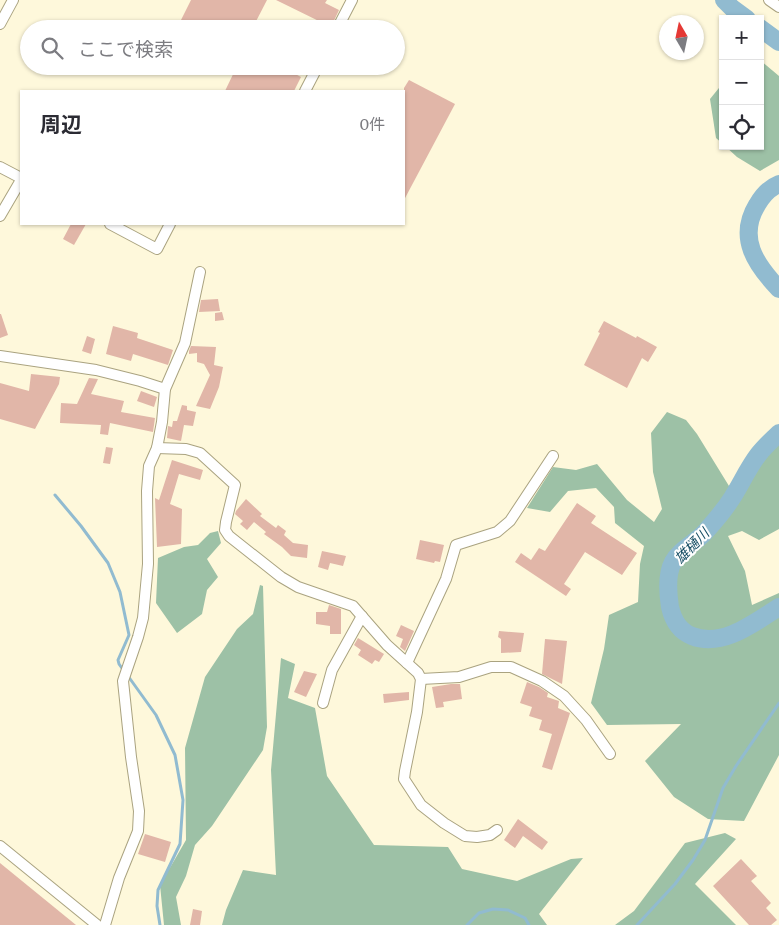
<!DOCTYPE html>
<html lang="ja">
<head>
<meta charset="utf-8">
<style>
	body { margin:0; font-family:Literata,"Noto Sans JP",serif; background:#f7f7f7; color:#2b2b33 }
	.controls { position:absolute; right:15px; top:15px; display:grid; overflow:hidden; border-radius:0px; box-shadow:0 1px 4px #0004 }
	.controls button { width:45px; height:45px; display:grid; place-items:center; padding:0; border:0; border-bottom:1px solid #e1e1e2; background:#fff; color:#2b2b33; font:25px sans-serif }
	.compass { position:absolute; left:659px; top:15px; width:45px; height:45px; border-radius:50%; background:#fff; box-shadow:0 1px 4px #0004; rotate:351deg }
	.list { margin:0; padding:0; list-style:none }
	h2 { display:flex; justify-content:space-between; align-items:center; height:65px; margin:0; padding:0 20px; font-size:21px }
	h2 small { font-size:16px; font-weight:400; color:#7c7c81 }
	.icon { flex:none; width:28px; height:28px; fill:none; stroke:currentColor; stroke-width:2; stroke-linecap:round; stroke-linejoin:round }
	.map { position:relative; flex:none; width:779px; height:925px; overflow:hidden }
	.search { position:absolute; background:#fff; box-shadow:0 1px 4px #0004; left:20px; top:20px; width:385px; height:55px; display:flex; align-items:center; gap:12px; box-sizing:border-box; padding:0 18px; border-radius:28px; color:#7c7c81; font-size:19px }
	.panel { position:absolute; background:#fff; box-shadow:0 1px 4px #0004; left:20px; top:90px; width:385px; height:135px; border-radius:0px }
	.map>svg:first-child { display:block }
	.forest { fill:#9dc1a6 }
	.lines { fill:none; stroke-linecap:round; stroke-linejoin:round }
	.stream { stroke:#91bbd0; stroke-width:3 }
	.river { stroke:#91bbd0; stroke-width:18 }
	.building { fill:#e1b6a8 }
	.street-casing { stroke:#aaa380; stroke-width:12 }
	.street { stroke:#fff; stroke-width:10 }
	.labels { text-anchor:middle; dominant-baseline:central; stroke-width:4; stroke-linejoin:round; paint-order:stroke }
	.water-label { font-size:14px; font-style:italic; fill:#174e64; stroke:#fff }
</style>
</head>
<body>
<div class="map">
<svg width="779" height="925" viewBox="0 0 779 925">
	<rect width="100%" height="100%" fill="#fef8db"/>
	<g class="forest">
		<path d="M760,60l19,16v84l-19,11 -23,-14 -12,-11h35z"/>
		<path d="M723,83v61l-7,-6 -6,-39z"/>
		<path d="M667,412l19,8 11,14 32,52 50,-42v85l-20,11 -17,-9 -14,5 17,35 7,34 27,-12v162l-35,66 -36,-2 -34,-22 -29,-36 36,-37 -74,1 -16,-22 13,-54 5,-34 29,-13 2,-38 4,-18 -29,-23 -1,-16 -18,-19 -28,3 -18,21 -23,-4 26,-41 23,3 21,-6 30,36 27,22 8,-13 -9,-37 -2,-39z"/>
		<path d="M218,531l3,12 -14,16 11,18 -11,13 -5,24 -25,19 -21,-30 2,-45 26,-11 14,-2 12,-12z"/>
		<path d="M260,585l3,1 4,141 -4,23 -51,76 -17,19 -9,31 -10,21 5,28h-17l-4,-40 26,-45 -1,-92 20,-71 32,-48 16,-15z"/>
		<path d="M281,658l14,6 -7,34 27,10 12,68 47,69 74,2 14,22 55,12 54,-22 12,-1 -44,56 8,11h-325l4,-15 17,-40 33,5 -5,-105z"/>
		<path d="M725,833l11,6 -41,45 41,41h-121l19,-14 51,-68z"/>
	</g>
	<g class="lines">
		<g class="stream">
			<path d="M55,495l26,31 27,37 12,29 9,43 -11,25 1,4 5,7"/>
			<path d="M128,676l28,39 19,40 8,45 -3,44 -22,46 -1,16 3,19"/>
			<path d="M467,925l12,-12 14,-4 15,1 17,8 4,7"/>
			<path d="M637,925l38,-41 18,-24 12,-20 18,-52 13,-22 43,-63"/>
		</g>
		<g class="river">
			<path d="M724,0l8,8 15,11"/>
			<path d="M760,28l19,14"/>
			<path d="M779,184c-10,4 -17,12 -22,21 -20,33 -1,60 22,84"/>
			<path d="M779,433c-7,7 -15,14 -21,22 -10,13 -17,29 -26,43 -7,11 -17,23 -26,33 -9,11 -26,18 -33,31 -7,13 -5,32 -3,45 3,13 9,24 22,29 30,12 62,-13 87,-29"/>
		</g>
	</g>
	<g class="building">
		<path d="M191,0h76l-15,29h-59l-13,-7z"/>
		<path d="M276,0h51l-2,3 14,7 -8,17z"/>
		<path d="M237,66h43l21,11 -7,14h-69z"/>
		<path d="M409,80l46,24 -51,96v-112z"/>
		<path d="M71,224h15l-12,21 -11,-6z"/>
		<path d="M218,299l2,12 -21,1 2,-12z"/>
		<path d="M222,312l2,8 -9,1v-8z"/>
		<path d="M0,314h1l7,21 -8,3z"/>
		<path d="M604,321l32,17 1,-2 20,11 -9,15 -6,-4 -15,30 -43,-23 16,-32 -2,-1z"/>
		<path d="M113,326l25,7 -1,5 36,12 -5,15 -35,-11 -2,7 -25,-7z"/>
		<path d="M87,336l8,3 -4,15 -9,-3z"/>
		<path d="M191,346l25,1 -2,18 9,2 -4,20 -9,22 -14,-3 14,-31 -6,-11 -7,-2v-9l-8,1v-3z"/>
		<path d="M31,374l29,3 -1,7 -24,45 -35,-10v-36l29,8z"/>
		<path d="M89,378l9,1 -7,15 33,7 -3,11 34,6 -2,14 -43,-9 -2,12 -8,-1 1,-9 -41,-2 1,-20 16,1z"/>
		<path d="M141,391l16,6 -3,10 -17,-6z"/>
		<path d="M182,405l5,1v4l9,2 -3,14 -9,-1 -3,16 -14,-3 1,-12 4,1 1,-6h4z"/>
		<path d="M106,447l7,1 -3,16 -7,-1z"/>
		<path d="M172,460l31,10 -3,10 -21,-6 -9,30 12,5 -1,35 -24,3 -2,-49 4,2z"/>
		<path d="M246,499l16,15 -2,2 16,12 2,-3 8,6 -2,4 9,8 15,2 -1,13 -16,-2 -9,-9 -18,-13 2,-2 -12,-10 -7,8 -7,-6 3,-3 -8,-7 1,-3z"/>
		<path d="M577,503l19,13 -5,7 46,30 -15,22 -37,-23 -21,32 7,5 -5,7 -51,-34 6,-9 10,7 8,-12 6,3z"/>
		<path d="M420,540l24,5 -4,17 -5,-1 -1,2 -18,-4z"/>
		<path d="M322,551l24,5 -3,10 -13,-3 -2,7 -10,-3z"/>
		<path d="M329,605l12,4v25h-11v-8l-14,-2v-12h11z"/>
		<path d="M401,625l13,6 -9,20 -5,-4 3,-8 -7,-3z"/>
		<path d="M499,631l25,2 -3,19 -20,1v-14l-3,-2z"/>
		<path d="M358,638l26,16 -5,8 -4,-2 -3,4 -14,-9 3,-5 -7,-5z"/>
		<path d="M545,639l22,2 -5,43 -20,-10z"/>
		<path d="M304,671l13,3 -11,23 -12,-5z"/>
		<path d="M527,682l12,5 9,6 -1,4 12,4 -1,7 12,5 -18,57 -10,-3 10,-33 -13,-4 3,-10 -13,-4 3,-9 -12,-4z"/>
		<path d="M451,684h9l2,15 -19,3 1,5 -8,1 -4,-21z"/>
		<path d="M409,692v8l-25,3 -1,-9z"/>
		<path d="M518,819l30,23 -6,8 -19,-14 -8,12 -11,-8z"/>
		<path d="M145,834l26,8 -6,20 -27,-8z"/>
		<path d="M741,859l16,17 -6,5 20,22 -5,5 11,12 -6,5h-22l-36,-39z"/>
		<path d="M0,863l76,62h-76z"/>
		<path d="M193,909l9,2 -2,14h-10z"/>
	</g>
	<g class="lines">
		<g class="street-casing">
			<g id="street">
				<path d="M769,0l10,7"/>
				<path d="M0,24l13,-24"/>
				<path d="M337,29l15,-29"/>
				<path d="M305,91l13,-25"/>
				<path d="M0,167l21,11"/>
				<path d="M0,216l21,-36"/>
				<path d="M110,224l47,25 13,-25"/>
				<path d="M0,356l96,14 44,11 25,8"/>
				<path d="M157,448l29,1 14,4 35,32 -9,37 -1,8 4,6 52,41 17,10 55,19 34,39 31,28 3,6 -4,33 -12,59 -1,8 17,26 23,18 21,13 12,1 13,-2 7,-5"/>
				<path d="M407,663l39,-84 10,-34 41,-13 13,-11 43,-65"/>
				<path d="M421,679l38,-2 32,-10h20l31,14 22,15 22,24 24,34"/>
				<path d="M323,703l9,-33 30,-54"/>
				<path d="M0,846l97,79"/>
				<path d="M105,925l14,-47 19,-47 1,-20 -8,-54 -8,-76 15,-44 5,-19 5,-54 -1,-73 2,-25 8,-18 5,-26 3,-33 20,-46 15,-71"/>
			</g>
		</g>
		<use href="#street" class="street"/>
	</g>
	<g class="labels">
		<g class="water-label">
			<text transform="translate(691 545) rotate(-46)">雄樋川</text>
		</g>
	</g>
</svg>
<div class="controls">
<button>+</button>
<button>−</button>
<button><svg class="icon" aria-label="locate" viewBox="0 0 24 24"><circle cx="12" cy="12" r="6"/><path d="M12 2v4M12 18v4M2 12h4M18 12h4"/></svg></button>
</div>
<svg class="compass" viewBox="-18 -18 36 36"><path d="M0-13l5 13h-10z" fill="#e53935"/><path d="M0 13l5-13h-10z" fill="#7c7c81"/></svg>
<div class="search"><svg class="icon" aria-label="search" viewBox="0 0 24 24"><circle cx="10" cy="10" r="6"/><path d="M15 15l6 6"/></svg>ここで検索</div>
<section class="panel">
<h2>周辺<small>0件</small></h2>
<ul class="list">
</ul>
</section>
</div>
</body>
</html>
